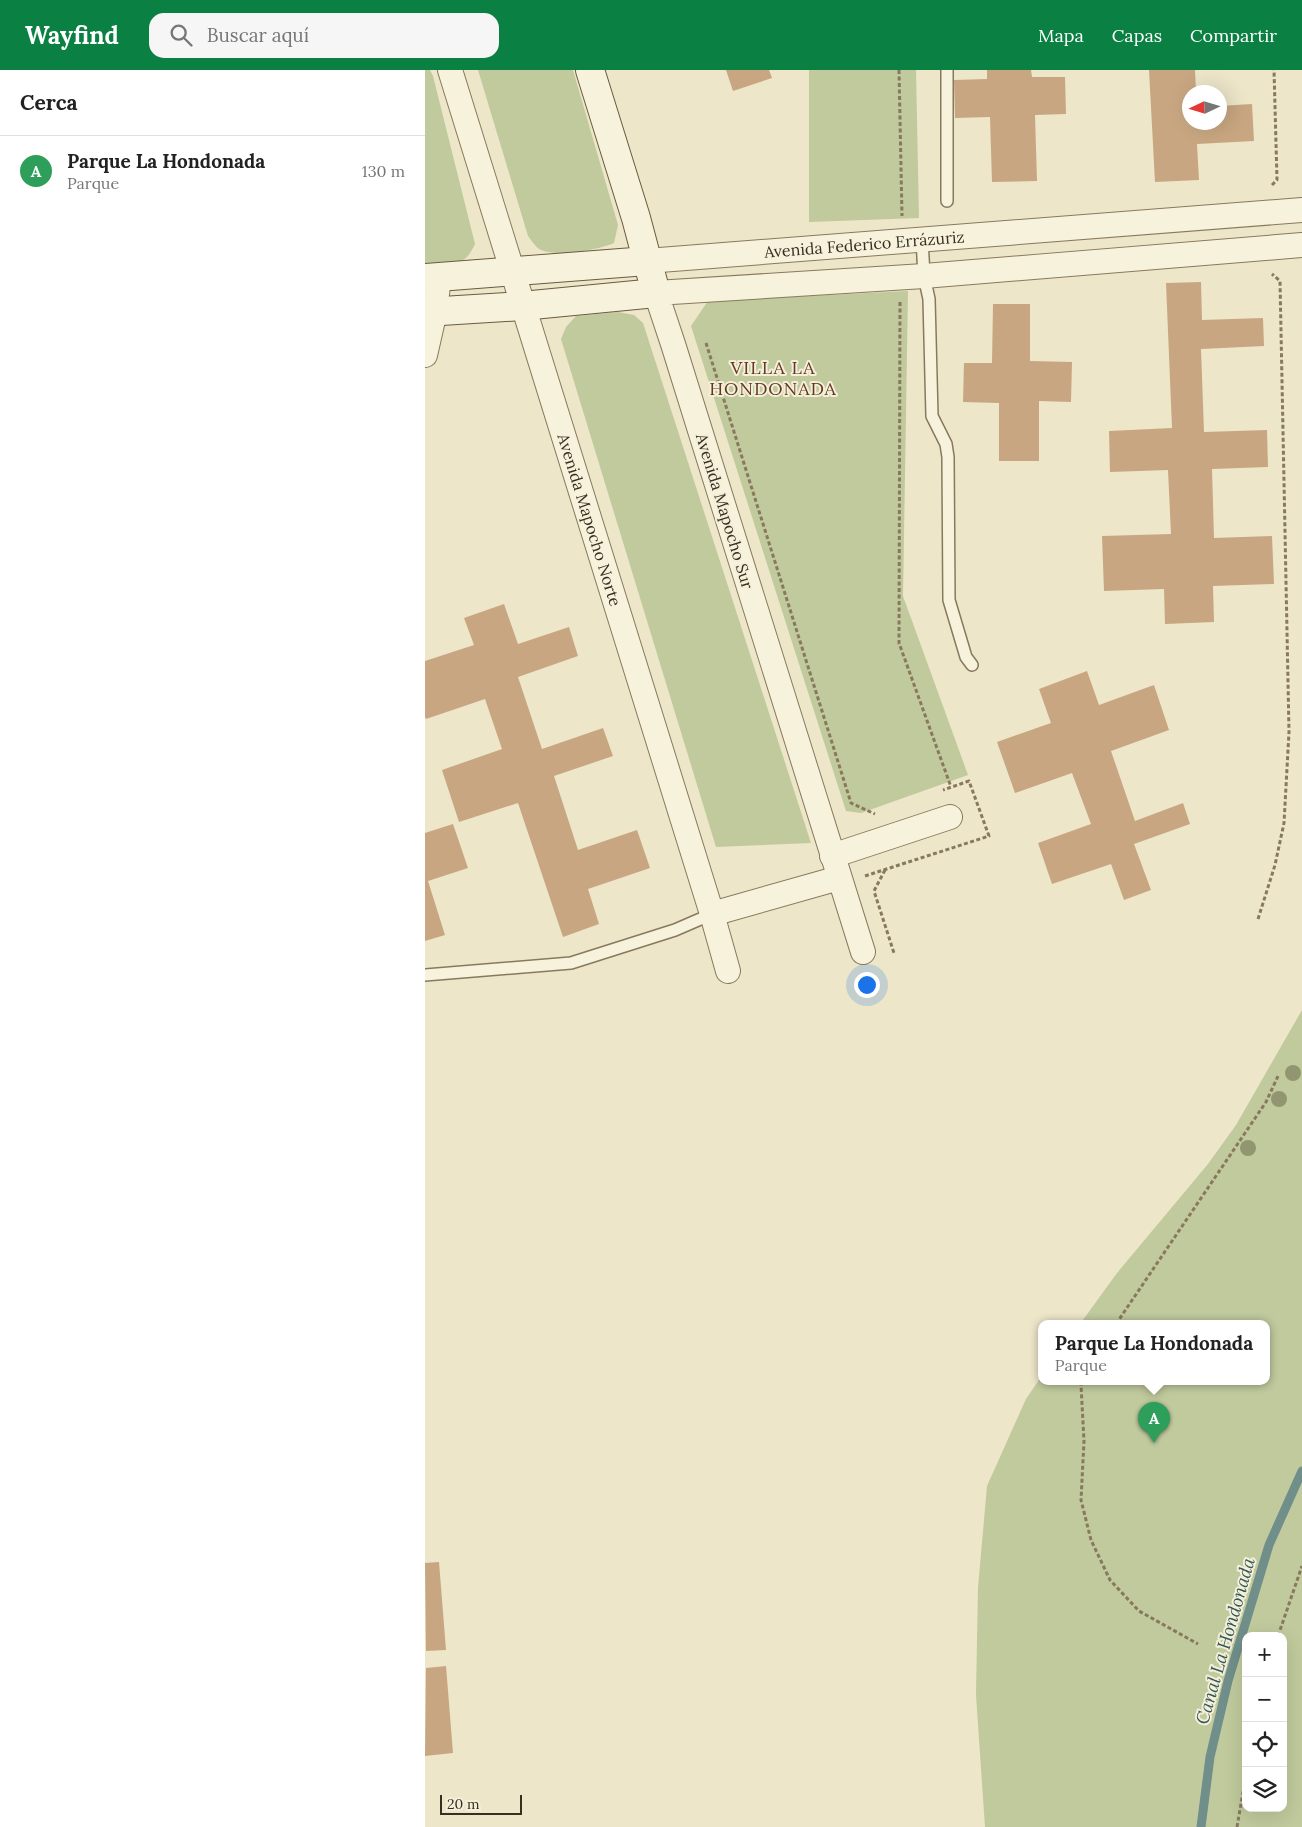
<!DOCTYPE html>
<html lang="es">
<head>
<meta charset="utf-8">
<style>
	body { margin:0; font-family:Lora,serif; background:#f6f6f6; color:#222 }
	.controls { position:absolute; right:15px; bottom:15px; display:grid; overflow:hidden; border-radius:10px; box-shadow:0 5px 20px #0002 }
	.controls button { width:45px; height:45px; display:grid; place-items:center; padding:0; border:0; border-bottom:1px solid #e0e0e0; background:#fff; color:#222; font:25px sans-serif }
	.compass { position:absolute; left:757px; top:15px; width:45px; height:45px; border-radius:50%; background:#fff; box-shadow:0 5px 20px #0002; rotate:266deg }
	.scale { position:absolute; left:15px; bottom:12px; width:82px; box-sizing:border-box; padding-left:5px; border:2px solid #392f21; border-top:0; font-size:14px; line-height:18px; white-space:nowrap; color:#392f21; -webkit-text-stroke:4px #f4efd8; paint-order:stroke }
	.you { position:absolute; left:441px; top:914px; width:18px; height:18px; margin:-12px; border:4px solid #fff; border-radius:50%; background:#1a73e8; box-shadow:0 0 0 8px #1a73e833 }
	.badge { display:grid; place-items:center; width:32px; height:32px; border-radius:50%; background:#0b8043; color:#fff; font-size:16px; font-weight:700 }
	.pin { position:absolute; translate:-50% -41px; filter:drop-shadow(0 1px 2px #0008) }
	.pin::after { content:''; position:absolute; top:26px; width:18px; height:15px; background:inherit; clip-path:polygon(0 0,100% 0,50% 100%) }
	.popup { position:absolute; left:613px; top:1250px; width:232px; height:65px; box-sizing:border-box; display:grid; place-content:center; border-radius:10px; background:#fff; filter:drop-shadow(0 1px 4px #0005); font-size:16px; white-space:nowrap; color:#767676 }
	.popup b { font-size:19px; color:#222 }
	.popup::after { content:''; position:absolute; left:50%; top:100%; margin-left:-10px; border:10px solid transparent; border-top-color:#fff }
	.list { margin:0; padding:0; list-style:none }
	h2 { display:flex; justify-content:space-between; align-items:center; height:65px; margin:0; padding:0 20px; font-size:21px }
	h2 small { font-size:16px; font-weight:400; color:#767676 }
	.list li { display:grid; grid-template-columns:32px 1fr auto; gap:15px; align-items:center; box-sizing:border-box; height:70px; padding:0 20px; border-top:1px solid #e0e0e0 }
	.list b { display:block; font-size:19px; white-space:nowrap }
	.list p { margin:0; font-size:16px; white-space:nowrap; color:#767676 }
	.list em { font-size:16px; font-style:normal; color:#767676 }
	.icon { flex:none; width:28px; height:28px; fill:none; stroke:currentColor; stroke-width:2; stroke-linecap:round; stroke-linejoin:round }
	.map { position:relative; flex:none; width:877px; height:1757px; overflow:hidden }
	header { display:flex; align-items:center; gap:30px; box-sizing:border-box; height:70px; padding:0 25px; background:#0b8043; color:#fff }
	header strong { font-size:24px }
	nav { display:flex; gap:28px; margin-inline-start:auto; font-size:18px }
	.search { width:350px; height:45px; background:#f6f6f6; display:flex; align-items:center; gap:12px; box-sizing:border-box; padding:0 18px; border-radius:15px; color:#767676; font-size:19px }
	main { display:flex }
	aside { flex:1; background:#fff }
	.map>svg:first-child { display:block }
	.green { fill:#c0ca9d; fill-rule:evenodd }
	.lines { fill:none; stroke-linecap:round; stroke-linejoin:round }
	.stream { stroke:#708f8b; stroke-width:9 }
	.building { fill:#c8a681 }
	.lane-casing { stroke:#88795e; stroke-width:14 }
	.street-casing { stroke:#88795e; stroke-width:26 }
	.secondary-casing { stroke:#6a5a41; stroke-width:30 }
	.path { stroke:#88795e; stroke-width:3; stroke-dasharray:4 2.5; stroke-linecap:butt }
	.lane { stroke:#f7f2dc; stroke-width:11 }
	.street { stroke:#f7f2dc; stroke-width:24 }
	.secondary { stroke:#f7f2dc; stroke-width:28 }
	.tree { fill:#919671 }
	.labels { text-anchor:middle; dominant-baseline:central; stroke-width:4; stroke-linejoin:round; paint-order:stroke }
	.street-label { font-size:16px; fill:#392f21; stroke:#f4efd8 }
	.neighbourhood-label { font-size:18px; letter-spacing:1px; fill:#643723; stroke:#f4efd8 }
	.water-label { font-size:18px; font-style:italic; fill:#315758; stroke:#f4efd8 }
</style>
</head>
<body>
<header>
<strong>Wayfind</strong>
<div class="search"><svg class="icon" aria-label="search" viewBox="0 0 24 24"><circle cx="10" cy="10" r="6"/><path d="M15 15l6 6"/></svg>Buscar aquí</div>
<nav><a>Mapa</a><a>Capas</a><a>Compartir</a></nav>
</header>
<main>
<aside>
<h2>Cerca<small></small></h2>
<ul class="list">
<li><span class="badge" style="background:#2e9e5b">A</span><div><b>Parque La Hondonada</b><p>Parque</p></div><em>130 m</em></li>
</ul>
</aside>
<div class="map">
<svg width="877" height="1757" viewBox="0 0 877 1757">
	<rect width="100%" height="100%" fill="#ede6c9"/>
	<g class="green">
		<path d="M0,0h5l3,6 42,168c-12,26 -24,19 -50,20z"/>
		<path d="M53,0h95l45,155 -4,18c-16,7 -59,15 -75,6 -4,-3 -8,-9 -11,-13z"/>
		<path d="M384,0h107l3,148 -110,4z"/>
		<path d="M483,221l-5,305 65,179 -107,38 -15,-2 -155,-485 17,-25z"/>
		<path d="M193,242l16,3 9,8 168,520 -95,4 -155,-508 5,-12 10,-11z"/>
		<path d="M877,940v817h-317l-9,-132 2,-107 9,-102 39,-87 15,-22v5h226v-58h-187l37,-51 91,-109 28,-39zM821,1566h37v172h-37z"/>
	</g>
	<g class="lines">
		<path class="stream" d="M776,1757l9,-70 18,-76 41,-136 33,-74"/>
	</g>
	<g class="building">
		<path d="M301,0h43l3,8 -39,13z"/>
		<path d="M562,0h44l1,7h33l1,37 -31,1 2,66 -45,1 -2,-65 -35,1 -1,-38 33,-1z"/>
		<path d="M724,0h46l1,22h-7v30h30v-16l33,-2 2,37 -57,3 2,36 -44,2z"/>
		<path d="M776,212l1,38 61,-2 1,28 -63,3 3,83 63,-2 1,37 -56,2 2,69 58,-2 2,48 -61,2 1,36 -49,2 -1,-35 -60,2 -2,-55 69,-2 -3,-64 -58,2 -1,-41 63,-3 -6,-145z"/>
		<path d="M568,234h37v57l42,1 -1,40 -32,-1v60h-40v-58l-36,-1 1,-39h28z"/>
		<path d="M79,534l14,40 51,-17 9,29 -60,21 24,72 61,-21 10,28 -59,20 24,74 59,-20 13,38 -62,21 11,35 -36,13 -45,-134 -59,19 -17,-52 60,-21 -17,-50 -59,20 -1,-2v-56l49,-16 -10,-27z"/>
		<path d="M662,601l12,34 55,-20 15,45 -58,21 24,70 48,-18 7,21 -56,20 17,46 -27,10 -13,-36 -59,20 -14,-41 53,-19 -19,-51 -57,20 -18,-51 54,-19 -12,-34z"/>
		<path d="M28,754l15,44 -40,13 17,54 -20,6v-108z"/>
		<path d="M14,1492l7,88 -20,1 -1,-88z"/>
		<path d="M21,1596l7,87 -28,3 1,-88z"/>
	</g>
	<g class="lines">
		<g class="lane-casing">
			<g id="lane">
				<path d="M522,0v131"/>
				<path d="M497,169l2,37 5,23 3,117 14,28 2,13 1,143 17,57 6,8"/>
				<path d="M0,905l146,-12 104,-33 37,-16"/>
			</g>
		</g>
		<g class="street-casing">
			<g id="street">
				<path id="s1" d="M25,0l262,844 16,57"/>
				<path id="s2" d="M222,191l655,-51"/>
				<path d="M0,285l10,-44 4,-34"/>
				<path d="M407,786l118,-39"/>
				<path d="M287,844l127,-36"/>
				<path d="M438,882l-190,-608 -17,-51 268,-17 378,-31"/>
			</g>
		</g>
		<g class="secondary-casing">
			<g id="secondary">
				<path d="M0,208l222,-17"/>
				<path d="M0,242l97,-6 134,-13 -20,-75 -46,-148"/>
			</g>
		</g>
		<g class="path">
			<path d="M474,0l3,146"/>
			<path d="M847,115l5,-5 -3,-110"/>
			<path d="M475,232l-1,341 52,144"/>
			<path d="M281,273l145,460 24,11"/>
			<path d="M460,800l-11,21 20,62"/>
			<path d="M440,806l124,-40 -20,-55 -26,9"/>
			<path d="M833,849l17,-54 9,-42 5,-91 -9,-451 -8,-7"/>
			<path d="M691,1254l150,-222 13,-28"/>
			<path d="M658,1312l-2,3 3,56 -3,59 10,40 19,40 29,31 59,33"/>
			<path d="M853,1566l24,-70"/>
			<path d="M812,1757l9,-52"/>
		</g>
		<use href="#lane" class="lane"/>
		<use href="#street" class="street"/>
		<use href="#secondary" class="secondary"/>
	</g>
	<g class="tree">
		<circle cx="868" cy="1003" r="8"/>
		<circle cx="854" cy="1029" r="8"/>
		<circle cx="823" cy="1078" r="8"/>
	</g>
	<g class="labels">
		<g class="street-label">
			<text stroke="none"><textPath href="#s2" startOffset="218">Avenida Federico Errázuriz</textPath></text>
			<text transform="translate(300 441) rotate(73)">Avenida Mapocho Sur</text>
			<text stroke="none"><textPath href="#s1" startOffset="471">Avenida Mapocho Norte</textPath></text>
		</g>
		<g class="neighbourhood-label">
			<text x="348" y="297">VILLA LA<tspan x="348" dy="21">HONDONADA</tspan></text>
		</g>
		<g class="water-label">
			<text transform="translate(800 1571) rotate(-74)">Canal La Hondonada</text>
		</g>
	</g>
</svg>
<div class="controls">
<button>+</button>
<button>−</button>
<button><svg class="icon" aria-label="locate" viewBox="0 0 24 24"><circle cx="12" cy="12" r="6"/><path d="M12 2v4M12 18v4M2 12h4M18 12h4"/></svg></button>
<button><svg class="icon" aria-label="layers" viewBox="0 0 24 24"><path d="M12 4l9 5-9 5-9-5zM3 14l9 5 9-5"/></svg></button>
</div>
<svg class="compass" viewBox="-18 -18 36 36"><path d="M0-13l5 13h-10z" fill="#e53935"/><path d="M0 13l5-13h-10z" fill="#767676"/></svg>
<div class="scale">20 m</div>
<div class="you"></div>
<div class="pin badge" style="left:729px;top:1373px;background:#2e9e5b">A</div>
<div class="popup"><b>Parque La Hondonada</b>Parque</div>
</div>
</main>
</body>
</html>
